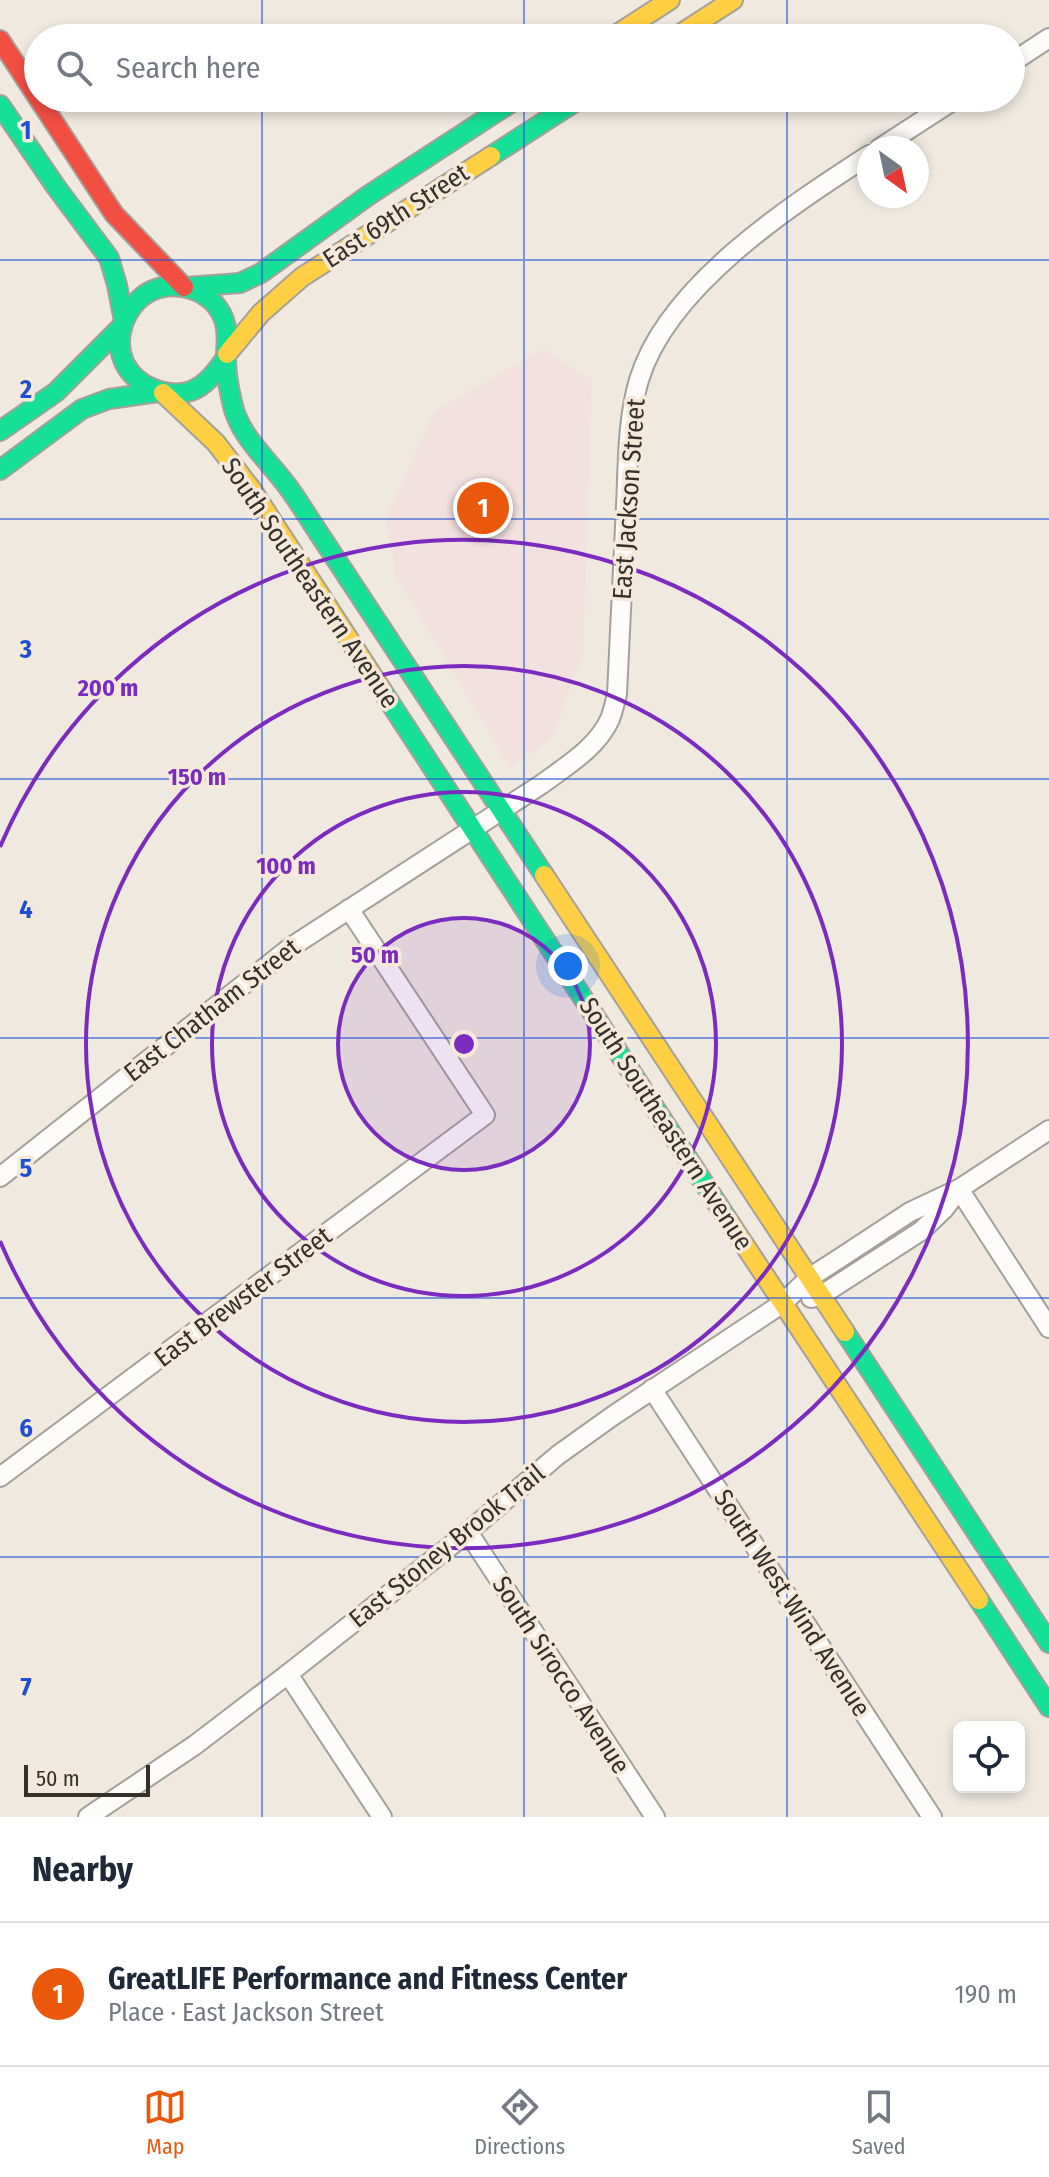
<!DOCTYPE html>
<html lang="en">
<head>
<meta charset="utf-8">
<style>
	body { margin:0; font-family:"Fira Sans Condensed",sans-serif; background:#f6f6f7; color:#1f2937 }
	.controls { position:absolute; right:24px; bottom:24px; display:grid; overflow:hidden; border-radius:12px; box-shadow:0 4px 12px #0003 }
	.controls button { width:72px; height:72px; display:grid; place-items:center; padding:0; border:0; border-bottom:2px solid #e0e1e3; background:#fff; color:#1f2937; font:40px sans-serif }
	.compass { position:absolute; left:857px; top:136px; width:72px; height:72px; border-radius:50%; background:#fff; box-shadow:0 4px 12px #0003; rotate:147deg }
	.scale { position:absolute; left:24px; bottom:20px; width:126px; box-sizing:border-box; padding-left:8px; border:4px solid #35302a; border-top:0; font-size:22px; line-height:28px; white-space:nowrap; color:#35302a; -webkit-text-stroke:6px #f5eada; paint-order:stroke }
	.you { position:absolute; left:568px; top:966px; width:28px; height:28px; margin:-20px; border:6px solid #fff; border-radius:50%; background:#1a73e8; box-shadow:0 0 0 12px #1a73e833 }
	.badge { display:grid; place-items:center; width:52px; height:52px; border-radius:50%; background:#ea580c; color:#fff; font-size:26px; font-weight:700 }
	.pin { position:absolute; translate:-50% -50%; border:4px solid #fff; box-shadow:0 2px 8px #0006 }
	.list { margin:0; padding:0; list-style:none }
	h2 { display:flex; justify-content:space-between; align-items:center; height:104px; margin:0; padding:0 32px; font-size:34px }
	h2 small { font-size:26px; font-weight:400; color:#747a83 }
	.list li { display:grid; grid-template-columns:52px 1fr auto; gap:24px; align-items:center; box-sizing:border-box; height:144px; padding:0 32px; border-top:2px solid #e0e1e3 }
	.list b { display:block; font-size:30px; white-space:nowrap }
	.list p { margin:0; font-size:26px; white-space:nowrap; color:#747a83 }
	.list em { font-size:26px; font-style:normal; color:#747a83 }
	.icon { flex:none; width:44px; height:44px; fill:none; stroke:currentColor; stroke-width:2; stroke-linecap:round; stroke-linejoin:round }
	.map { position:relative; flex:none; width:1049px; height:1817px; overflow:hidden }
	.search { position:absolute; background:#fff; box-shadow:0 4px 12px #0003; left:24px; right:24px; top:24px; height:88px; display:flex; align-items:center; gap:20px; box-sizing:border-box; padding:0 28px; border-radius:44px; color:#747a83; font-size:30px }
	.sheet { height:248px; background:#fff }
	nav { display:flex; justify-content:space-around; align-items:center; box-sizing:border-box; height:112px; border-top:2px solid #e0e1e3; background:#fff; font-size:22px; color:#747a83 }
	nav a { display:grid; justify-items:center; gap:4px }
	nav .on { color:#ea580c }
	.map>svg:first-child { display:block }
	.commercial { fill:#f2e1df }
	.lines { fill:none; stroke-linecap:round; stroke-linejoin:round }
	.street-casing { stroke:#a5a09a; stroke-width:22 }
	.fast-casing { stroke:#a5a09a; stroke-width:22 }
	.slow-casing { stroke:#a5a09a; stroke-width:22 }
	.jam-casing { stroke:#a5a09a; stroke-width:22 }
	.street { stroke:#fdfcfa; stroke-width:18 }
	.fast { stroke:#16e098; stroke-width:18 }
	.slow { stroke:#ffcf43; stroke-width:18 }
	.jam { stroke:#f24e42; stroke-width:18 }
	.grid { fill:none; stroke:#1d4ed8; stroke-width:2; stroke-opacity:0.55 }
	.ring { fill:none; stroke:#7b2cbf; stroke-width:4 }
	.labels { text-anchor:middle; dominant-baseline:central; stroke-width:7; stroke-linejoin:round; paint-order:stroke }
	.street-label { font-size:26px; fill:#35302a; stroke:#f5eada }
	.grid-label { font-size:26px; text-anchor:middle; font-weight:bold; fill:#1d4ed8; stroke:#f5eada; stroke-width:7; stroke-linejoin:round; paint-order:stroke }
	.centre { fill:#7b2cbf; stroke:#f5eada; stroke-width:4 }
	.ring-label { font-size:24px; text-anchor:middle; font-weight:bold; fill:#7b2cbf; stroke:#f5eada; stroke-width:7; stroke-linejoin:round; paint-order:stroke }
</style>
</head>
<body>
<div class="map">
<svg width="1049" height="1817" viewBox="0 0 1049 1817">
	<rect width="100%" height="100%" fill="#efe9e0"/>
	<path class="commercial" d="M543,349l49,31 -9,273 -31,85 -42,30 -114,-192 -10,-57 48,-107z"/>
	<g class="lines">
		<g class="street-casing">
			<g id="street">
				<path d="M1011,63l38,-25"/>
				<path d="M880,148l77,-50"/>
				<path d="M0,1177l291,-230 251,-163c24,-18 55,-36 68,-65 3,-8 5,-17 7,-25 3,-62 6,-125 9,-188 2,-41 1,-86 13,-126 28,-94 151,-174 230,-225"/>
				<path d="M959,1189l90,139"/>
				<path d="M811,1298l9,-2 101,-65 23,-22 13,-17"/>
				<path d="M652,1389l280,428"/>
				<path d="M0,1477l485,-362 -136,-206"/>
				<path d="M468,1532l187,285"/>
				<path d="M288,1674l94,143"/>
				<path d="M88,1817l107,-72 93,-71 180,-142 90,-77 56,-40 169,-112 26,-25 31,-20 70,-46 49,-23 90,-59"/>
			</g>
		</g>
		<g class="fast-casing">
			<g id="fast">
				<path d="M0,105l56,82 53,71 8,27 7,36"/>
				<path d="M491,156l90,-58"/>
				<path d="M187,287l53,-4 21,-10 108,-78 149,-97"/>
				<path d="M226,358c-10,13 -19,27 -35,33 -24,8 -56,-5 -67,-29 -13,-29 7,-70 40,-75 18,-3 37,3 50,16 17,20 12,35 12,57 0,14 3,29 6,42 6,32 34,56 53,81 10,13 18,26 27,40l232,352"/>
				<path d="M0,431l56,-39 66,-66"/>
				<path d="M0,470l82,-61 27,-10 49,-7"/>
				<path d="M383,692l343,525"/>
				<path d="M845,1332l204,311"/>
				<path d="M979,1600l70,107"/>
			</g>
		</g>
		<g class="slow-casing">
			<g id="slow">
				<path d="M611,38l59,-38"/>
				<path d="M674,38l59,-38"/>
				<path d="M227,354l34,-41 41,-36 189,-121"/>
				<path d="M163,393l53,50 36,47 131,202"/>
				<path d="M544,875l301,457"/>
				<path d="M726,1217l253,383"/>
			</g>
		</g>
		<g class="jam-casing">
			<path id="jam" d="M0,40l114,174 70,73"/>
		</g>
		<use href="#street" class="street"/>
		<use href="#fast" class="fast"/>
		<use href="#slow" class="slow"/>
		<use href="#jam" class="jam"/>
	</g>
	<path class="grid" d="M262,0v38M524,0v38M787,0v38M262,98v1719M524,98v1719M787,98v1719M0,260h1049M0,519h1049M0,779h1049M0,1038h1049M0,1298h1049M0,1557h1049"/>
	<circle cx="464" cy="1044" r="126" fill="#7b2cbf" fill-opacity=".12"/>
	<g class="ring">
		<circle cx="464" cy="1044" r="126"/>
		<circle cx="464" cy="1044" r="252"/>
		<circle cx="464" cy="1044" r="378"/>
		<path d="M0 847A504 504 0 1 1 0 1241"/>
	</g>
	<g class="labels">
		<g class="street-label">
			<text transform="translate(396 216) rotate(-33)">East 69th Street</text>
			<text transform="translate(629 499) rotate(-86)">East Jackson Street</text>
			<text transform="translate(310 583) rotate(56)">South Southeastern Avenue</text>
			<text transform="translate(212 1010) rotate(-38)">East Chatham Street</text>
			<text transform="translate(666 1124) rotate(57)">South Southeastern Avenue</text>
			<text transform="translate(243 1297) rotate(-37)">East Brewster Street</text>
			<text transform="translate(447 1546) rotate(-39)">East Stoney Brook Trail</text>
			<text transform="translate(792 1603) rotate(57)">South West Wind Avenue</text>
			<text transform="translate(561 1675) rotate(57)">South Sirocco Avenue</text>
		</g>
	</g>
	<g class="grid-label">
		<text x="26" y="139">1</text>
		<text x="26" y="398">2</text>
		<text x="26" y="658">3</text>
		<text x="26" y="918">4</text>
		<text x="26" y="1177">5</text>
		<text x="26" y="1437">6</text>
		<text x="26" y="1696">7</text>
	</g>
	<circle cx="464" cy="1044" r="12" class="centre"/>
	<g class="ring-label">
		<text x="108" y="696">200 m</text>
		<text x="197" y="785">150 m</text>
		<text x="286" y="874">100 m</text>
		<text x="375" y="963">50 m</text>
	</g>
</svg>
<div class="controls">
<button><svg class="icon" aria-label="locate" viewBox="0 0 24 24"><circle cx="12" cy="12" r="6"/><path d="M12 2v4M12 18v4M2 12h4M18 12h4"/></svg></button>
</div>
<svg class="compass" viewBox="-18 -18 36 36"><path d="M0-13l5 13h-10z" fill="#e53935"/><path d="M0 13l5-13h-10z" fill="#747a83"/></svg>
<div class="scale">50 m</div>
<div class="you"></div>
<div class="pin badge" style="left:483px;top:508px">1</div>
<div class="search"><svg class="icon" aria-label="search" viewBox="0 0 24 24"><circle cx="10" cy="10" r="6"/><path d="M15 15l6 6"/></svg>Search here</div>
</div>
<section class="sheet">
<h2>Nearby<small></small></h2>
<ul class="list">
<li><span class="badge">1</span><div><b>GreatLIFE Performance and Fitness Center</b><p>Place · East Jackson Street</p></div><em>190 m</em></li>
</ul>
</section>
<nav>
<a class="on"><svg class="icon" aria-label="map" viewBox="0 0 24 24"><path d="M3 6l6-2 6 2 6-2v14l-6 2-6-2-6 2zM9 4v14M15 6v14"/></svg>Map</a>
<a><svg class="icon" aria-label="directions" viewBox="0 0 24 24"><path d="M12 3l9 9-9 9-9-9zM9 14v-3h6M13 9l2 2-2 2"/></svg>Directions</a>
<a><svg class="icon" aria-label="saved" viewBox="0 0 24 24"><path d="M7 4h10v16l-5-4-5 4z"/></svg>Saved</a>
</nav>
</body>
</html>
